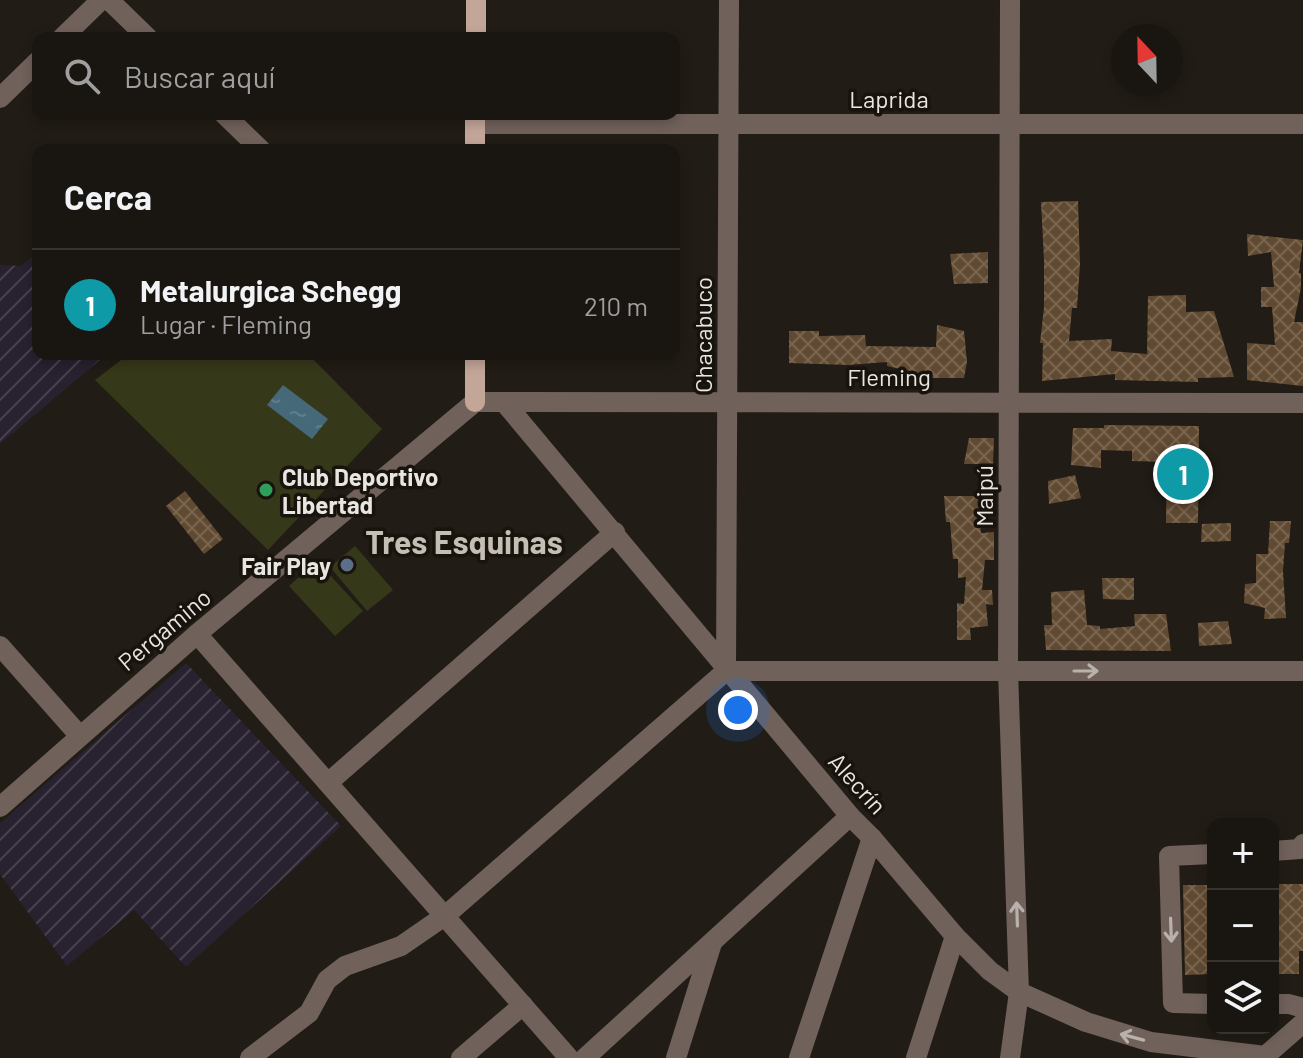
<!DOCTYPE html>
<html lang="es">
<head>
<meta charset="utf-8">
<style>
	body { margin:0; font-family:Barlow,sans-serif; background:#26221e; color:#f1f3f6 }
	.controls { position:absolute; right:24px; bottom:24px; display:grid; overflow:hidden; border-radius:16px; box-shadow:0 4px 12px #0003 }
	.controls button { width:72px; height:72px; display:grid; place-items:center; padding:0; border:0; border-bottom:2px solid #373430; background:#191510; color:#f1f3f6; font:40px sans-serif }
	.compass { position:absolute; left:1111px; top:24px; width:72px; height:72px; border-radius:50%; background:#191510; box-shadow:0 4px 12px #0003; rotate:338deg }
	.you { position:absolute; left:738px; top:710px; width:28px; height:28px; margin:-20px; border:6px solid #fff; border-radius:50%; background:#1a73e8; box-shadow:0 0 0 12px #1a73e833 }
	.badge { display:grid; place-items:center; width:52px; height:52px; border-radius:50%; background:#f98fc9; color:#fff; font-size:26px; font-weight:700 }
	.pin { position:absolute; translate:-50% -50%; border:4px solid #fff; box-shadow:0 2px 8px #0006 }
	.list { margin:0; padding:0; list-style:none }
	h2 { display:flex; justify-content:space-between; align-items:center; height:104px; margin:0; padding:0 32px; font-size:34px }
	h2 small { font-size:26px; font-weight:400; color:#9f9f9f }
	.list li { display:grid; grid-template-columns:52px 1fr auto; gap:24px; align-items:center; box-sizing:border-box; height:112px; padding:0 32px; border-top:2px solid #373430 }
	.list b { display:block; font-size:30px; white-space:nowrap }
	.list p { margin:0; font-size:26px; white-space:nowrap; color:#9f9f9f }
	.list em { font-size:26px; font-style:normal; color:#9f9f9f }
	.icon { flex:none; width:44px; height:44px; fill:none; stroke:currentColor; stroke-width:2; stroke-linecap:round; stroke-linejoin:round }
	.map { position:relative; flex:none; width:1303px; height:1058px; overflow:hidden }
	.search { position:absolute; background:#191510; box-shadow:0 4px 12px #0003; left:32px; top:32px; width:648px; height:88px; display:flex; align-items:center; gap:20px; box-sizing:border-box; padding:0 28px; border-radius:16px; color:#9f9f9f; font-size:30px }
	.panel { position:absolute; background:#191510; box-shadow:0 4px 12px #0003; left:32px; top:144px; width:648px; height:216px; border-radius:16px }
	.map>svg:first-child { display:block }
	.industrial { fill:url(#industrial-furrows) }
	.park { fill:#36381a }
	.water { fill:url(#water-ripples) }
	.building { fill:url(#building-cross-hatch) }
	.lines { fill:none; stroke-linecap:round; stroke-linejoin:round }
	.minor { stroke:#70615b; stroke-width:20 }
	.major { stroke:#c4a699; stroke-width:20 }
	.oneway { stroke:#b9b1ab }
	.leisure-dot { fill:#2e9e5b; stroke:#18130c; stroke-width:3 }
	.service-dot { fill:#5c6f8a; stroke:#18130c; stroke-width:3 }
	.labels { text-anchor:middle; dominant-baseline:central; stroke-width:7; stroke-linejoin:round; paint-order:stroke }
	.street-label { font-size:24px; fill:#e9e6e1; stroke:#18130c }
	.poi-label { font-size:24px; font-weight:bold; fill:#e9e6e1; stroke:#18130c; text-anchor:start }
	.district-label { font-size:32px; font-weight:bold; fill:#c4beb4; stroke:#18130c }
</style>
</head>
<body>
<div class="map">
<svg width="1303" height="1058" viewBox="0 0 1303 1058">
	<defs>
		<pattern id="industrial-furrows" width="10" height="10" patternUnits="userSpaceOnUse" patternTransform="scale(2)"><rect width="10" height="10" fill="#282130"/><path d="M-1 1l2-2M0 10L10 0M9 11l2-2" fill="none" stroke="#47414e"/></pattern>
		<pattern id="water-ripples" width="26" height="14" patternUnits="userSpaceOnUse" patternTransform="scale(2)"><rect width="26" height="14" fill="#456978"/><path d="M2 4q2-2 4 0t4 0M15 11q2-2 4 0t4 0" fill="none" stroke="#607e8b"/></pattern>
		<pattern id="building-cross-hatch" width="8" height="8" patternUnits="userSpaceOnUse" patternTransform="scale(2)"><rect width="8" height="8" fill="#614a32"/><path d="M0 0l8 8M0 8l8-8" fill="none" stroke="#78644f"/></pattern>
	</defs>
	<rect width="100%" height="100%" fill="#211c15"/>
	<g class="industrial">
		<path d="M38,252v102h69l-107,90v-179l21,1z"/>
		<path d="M186,663l155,163 -155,141 -52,-57 -67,56 -67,-92v-51z"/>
	</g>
	<g class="park">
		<path d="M129,354h179l74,75 -114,121 -173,-170z"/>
		<path d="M355,546l38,44 -26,21 -37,-44z"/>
		<path d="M317,561l46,50 -28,25 -46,-50z"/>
	</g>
	<path class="water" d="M283,385l45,34 -16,20 -45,-34z"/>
	<g class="building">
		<path d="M1078,201l2,63 -3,44h-5l-3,33 43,-2 -1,12 36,3 1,-58 38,-1v17l28,-1 20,66 -36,1v4l-83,-2v-6l-73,7 1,-38h-3l4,-36v-47l-3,-58z"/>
		<path d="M1247,234l56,6 -4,33h2v15l-7,34h9v64l-56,-6v-37l28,2 -3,-38h-11v-20h13l-3,-35 -23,4z"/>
		<path d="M988,252v31l-34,1 -4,-30z"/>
		<path d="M937,325l27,6 3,31 -3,16h-61l2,-8 -18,-4v-4l-39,3 -59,-2v-32h30v5l46,-1 1,11 70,1z"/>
		<path d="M1104,425l95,1 -1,97h-32l1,-61 -35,-1v-10l-31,-1v18l-30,-3 2,-37h31z"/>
		<path d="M969,438h25l-1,26h-29z"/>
		<path d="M1075,475l6,23 -32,6 -1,-23z"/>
		<path d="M185,491l38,48 -19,15 -38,-48z"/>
		<path d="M944,496h34l3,37 13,-1v28h-9l-3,30h10l1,15 -7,-1 2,22 -18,2 1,12h-14v-37l7,1 2,-27 -8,1v-19h-5l-3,-37h-4z"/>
		<path d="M1270,521h21l-2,22h-4l-2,28 3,47 -22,1 1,-11 -21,-5 1,-19 11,-1v-29h12z"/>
		<path d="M1231,523v18l-30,1 1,-18z"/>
		<path d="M1102,578h32v22l-31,-1z"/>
		<path d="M1084,590l3,35 13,1v3l35,-3 -1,-12h32l5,37 -125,-1 -2,-25h8l-1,-33z"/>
		<path d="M1228,621l4,23 -33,2 -1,-23z"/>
		<path d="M1273,884h30v67h-4v23h-26z"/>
		<path d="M1183,885h30v89l-28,1z"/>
	</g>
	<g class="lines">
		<g class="minor">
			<path d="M109,0l39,38"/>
			<path d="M62,38l39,-38"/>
			<path d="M0,98l38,-37"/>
			<path d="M224,114l37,36"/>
			<path d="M475,124h828"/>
			<path d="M504,402l346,414 22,22 83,98 35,35 29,21 67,30 65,20 114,14"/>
			<path d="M197,634l372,424"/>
			<path d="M0,646l79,89"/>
			<path d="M726,671l3,-671"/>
			<path d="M726,671h577"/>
			<path d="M329,782l286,-250"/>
			<path d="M0,807l197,-173 278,-232 828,1"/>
			<path d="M1273,851l27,-2 3,-5"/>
			<path d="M1213,854l-44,2 4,147 40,1"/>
			<path d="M1273,1004h16l14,4"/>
			<path d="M250,1058l59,-45 18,-33 18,-14 56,-20 45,-31 280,-244"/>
			<path d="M461,1058l62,-53"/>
			<path d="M585,1058l265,-242"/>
			<path d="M676,1058l36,-115"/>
			<path d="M799,1058l73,-220"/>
			<path d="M916,1058l39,-122"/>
			<path d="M1010,1058l9,-66 -11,-321 2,-671"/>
			<path d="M1263,1058l40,-35"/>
		</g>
		<g class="major">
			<path d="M476,38v-38"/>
			<path d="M475,150v-36"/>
			<path d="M475,402v-48"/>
		</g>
	</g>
	<defs><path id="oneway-shaft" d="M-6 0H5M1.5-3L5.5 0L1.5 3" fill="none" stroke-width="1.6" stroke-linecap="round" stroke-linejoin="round" transform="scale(2)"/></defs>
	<g class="oneway">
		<use href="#oneway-shaft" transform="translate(1086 671)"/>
		<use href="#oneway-shaft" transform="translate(1017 914) rotate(-92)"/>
		<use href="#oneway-shaft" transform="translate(1171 930) rotate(88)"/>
		<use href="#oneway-shaft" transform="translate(1132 1037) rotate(-165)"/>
	</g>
	<circle class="leisure-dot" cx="266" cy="490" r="8"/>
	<circle class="service-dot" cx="347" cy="565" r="8"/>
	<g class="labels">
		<g class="street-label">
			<text x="889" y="98">Laprida</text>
			<text transform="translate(702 335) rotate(-90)">Chacabuco</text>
			<text x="889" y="376">Fleming</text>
			<text transform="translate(983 496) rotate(-90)">Maipú</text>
			<text transform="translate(164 629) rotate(-40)">Pergamino</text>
			<text transform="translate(858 783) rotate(48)">Alecrín</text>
		</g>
		<g class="poi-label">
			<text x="282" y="476">Club Deportivo<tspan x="282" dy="28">Libertad</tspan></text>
			<text x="331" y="565" text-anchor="end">Fair Play</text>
		</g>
		<g class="district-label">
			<text x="464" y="541">Tres Esquinas</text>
		</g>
	</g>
</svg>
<div class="controls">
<button>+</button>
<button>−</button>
<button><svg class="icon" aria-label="layers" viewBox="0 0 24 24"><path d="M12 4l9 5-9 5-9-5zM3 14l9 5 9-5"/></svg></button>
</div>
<svg class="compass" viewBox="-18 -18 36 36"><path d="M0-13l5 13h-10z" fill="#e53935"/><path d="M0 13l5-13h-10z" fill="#9f9f9f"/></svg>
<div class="you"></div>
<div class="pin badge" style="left:1183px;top:474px;background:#0f9aa8">1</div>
<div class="search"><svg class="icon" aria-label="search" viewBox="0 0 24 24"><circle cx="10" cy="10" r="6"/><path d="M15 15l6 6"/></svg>Buscar aquí</div>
<section class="panel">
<h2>Cerca<small></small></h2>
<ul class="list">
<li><span class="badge" style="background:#0f9aa8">1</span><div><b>Metalurgica Schegg</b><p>Lugar · Fleming</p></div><em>210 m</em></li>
</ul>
</section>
</div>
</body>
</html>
